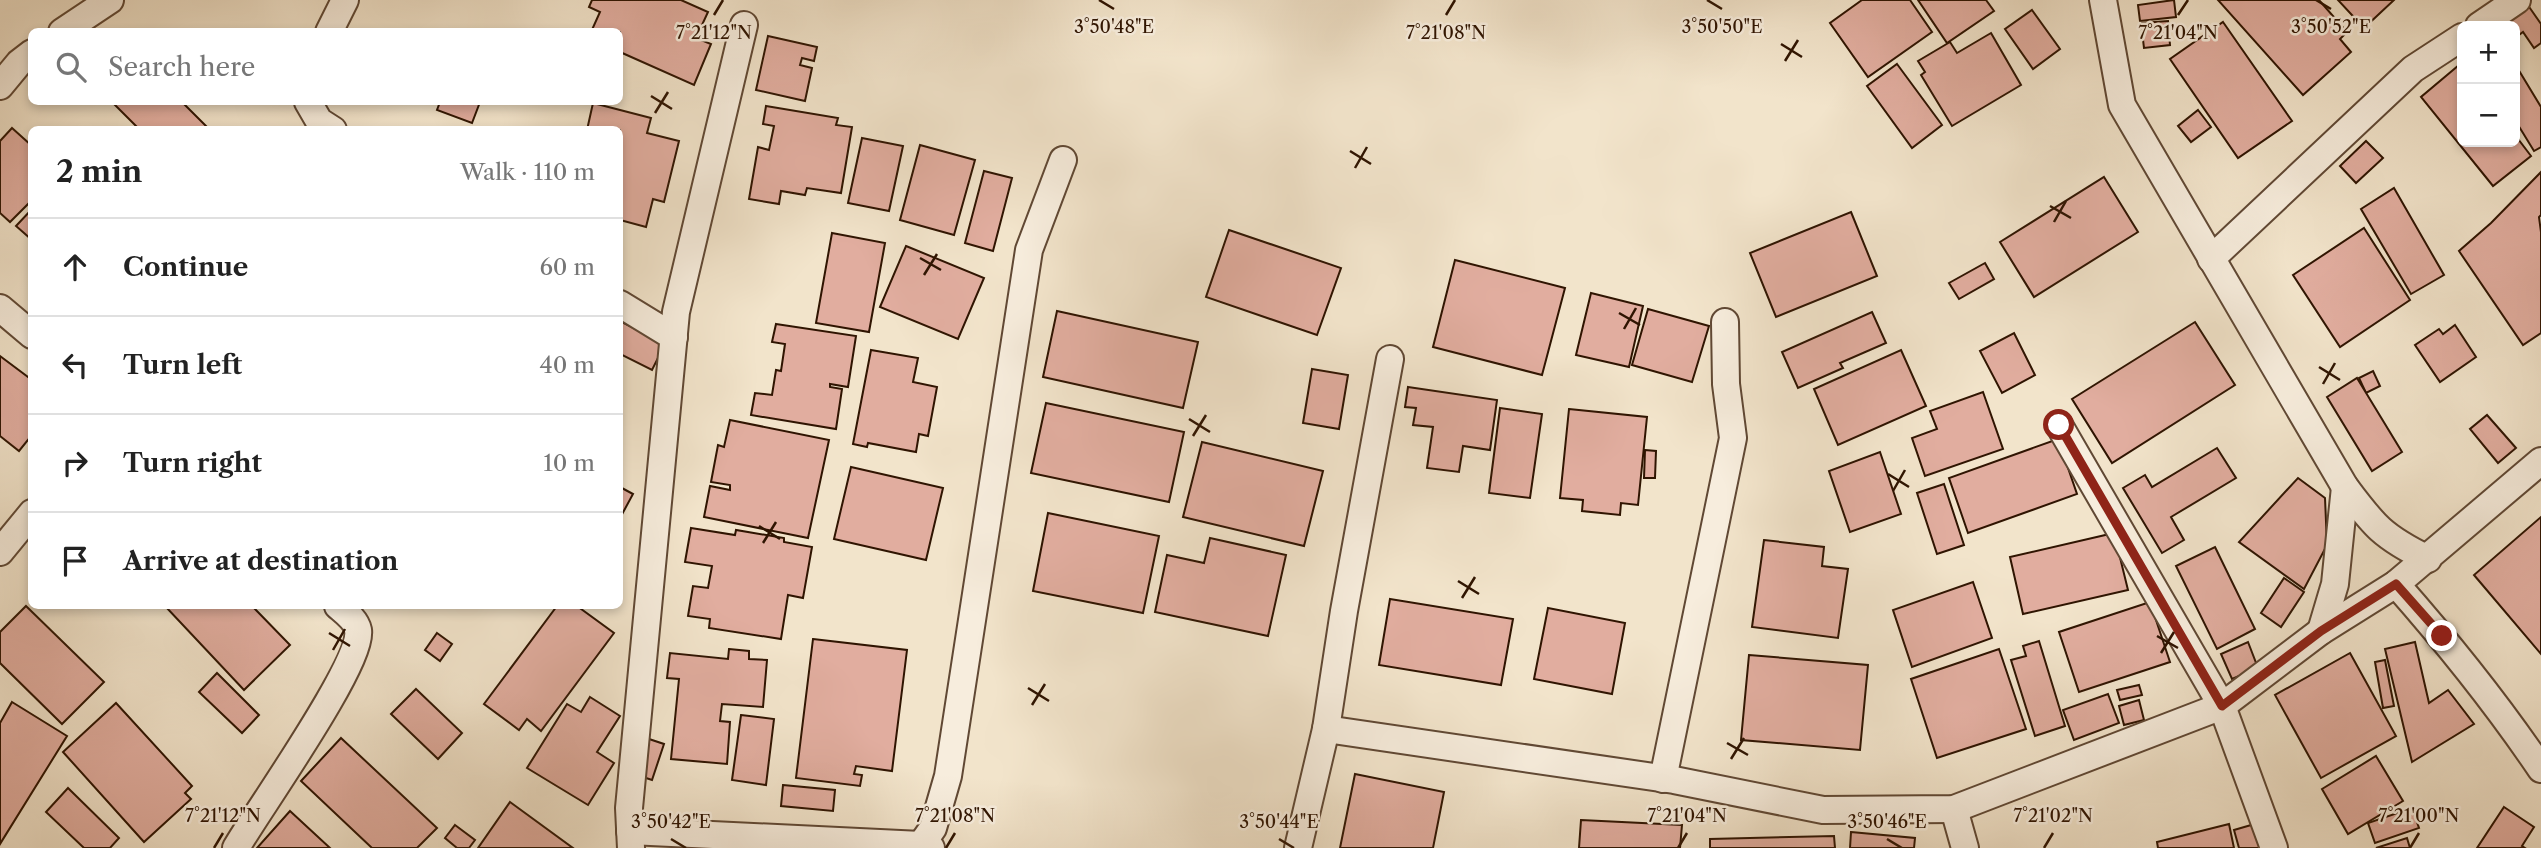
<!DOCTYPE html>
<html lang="en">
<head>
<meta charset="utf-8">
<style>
	body { margin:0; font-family:"Libre Caslon Text",serif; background:#f6f6f6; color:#222 }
	.controls { position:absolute; right:21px; top:21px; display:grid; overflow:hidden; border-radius:10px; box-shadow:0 4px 10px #0003 }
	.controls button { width:63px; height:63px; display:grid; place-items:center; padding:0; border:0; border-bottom:2px solid #e0e0e0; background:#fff; color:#222; font:35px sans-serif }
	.stop { position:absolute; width:21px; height:21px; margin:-16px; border:5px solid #8f2418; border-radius:50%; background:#fff }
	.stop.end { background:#8f2418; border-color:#fff; box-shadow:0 2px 7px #0008 }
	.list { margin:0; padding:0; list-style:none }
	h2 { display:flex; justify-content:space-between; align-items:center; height:91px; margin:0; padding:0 28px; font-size:30px }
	h2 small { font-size:23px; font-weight:400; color:#767676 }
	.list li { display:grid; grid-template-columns:46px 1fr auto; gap:21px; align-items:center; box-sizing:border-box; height:98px; padding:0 28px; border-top:2px solid #e0e0e0 }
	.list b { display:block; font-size:26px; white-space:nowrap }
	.list em { font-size:23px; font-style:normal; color:#767676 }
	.icon { flex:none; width:38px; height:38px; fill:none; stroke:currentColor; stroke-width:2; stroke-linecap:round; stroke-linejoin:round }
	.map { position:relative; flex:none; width:2541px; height:848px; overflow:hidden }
	.search { position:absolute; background:#fff; box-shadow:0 4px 10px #0003; left:28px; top:28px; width:595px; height:77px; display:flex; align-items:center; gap:18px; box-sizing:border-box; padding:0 24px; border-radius:10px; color:#767676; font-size:26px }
	.panel { position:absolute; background:#fff; box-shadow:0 4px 10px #0003; left:28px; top:126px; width:595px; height:483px; border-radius:10px }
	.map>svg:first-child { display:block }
	.building { fill:#e1ad9f; stroke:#2f1401; stroke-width:2 }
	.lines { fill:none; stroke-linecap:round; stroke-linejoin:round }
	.minor-casing { stroke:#604834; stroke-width:30 }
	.minor { stroke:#f7eddd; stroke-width:26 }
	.route { stroke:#8f2418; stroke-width:9 }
	.ticks { fill:none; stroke:#2f1401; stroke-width:2.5 }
	.ticks-label { font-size:18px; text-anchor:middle; fill:#2f1401; stroke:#f7eddd; stroke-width:5; stroke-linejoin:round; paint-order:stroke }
</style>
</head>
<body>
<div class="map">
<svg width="2541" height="848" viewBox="0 0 2541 848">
	<rect width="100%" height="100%" fill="#f2e4cb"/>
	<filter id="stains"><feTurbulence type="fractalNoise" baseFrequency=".00286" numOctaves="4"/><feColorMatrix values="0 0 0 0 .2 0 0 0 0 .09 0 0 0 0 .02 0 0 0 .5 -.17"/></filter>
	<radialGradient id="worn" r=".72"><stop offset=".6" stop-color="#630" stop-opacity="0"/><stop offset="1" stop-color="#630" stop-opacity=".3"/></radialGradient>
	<g class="building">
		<path d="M592,0h89l27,12 -12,26 15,6 -17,41 -74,-33v-20h-29l9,-20 -11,-5z"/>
		<path d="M1862,0h48l22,32 -64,45 -38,-54z"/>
		<path d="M1918,0h68l8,11 -47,32z"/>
		<path d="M2174,0l2,17 -36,4 -2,-16z"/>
		<path d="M2218,0h101l28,32 -7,7 11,13 -48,43z"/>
		<path d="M2338,0h56l-30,28z"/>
		<path d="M2525,1l16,23v19l-7,5 -11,-16 -8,6v-12h-21z"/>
		<path d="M2032,10l28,39 -27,20 -28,-40z"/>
		<path d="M2168,21l2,24 -26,3 -3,-25z"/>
		<path d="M2223,22l69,99 -54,37 -68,-99z"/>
		<path d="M1991,33l30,52 -69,41 -31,-51 4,-3 -7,-11 32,-19 7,11z"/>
		<path d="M768,36l49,11 -3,14 -12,-3 -2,7 12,3 -7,33 -49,-11z"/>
		<path d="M1897,64l45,61 -30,23 -45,-62z"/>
		<path d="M2515,64l26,43v40l-7,4 -19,-31z"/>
		<path d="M2459,65l3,5v72h53v-7l16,21 -38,30 -72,-89z"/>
		<path d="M112,102h70l28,28h-70z"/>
		<path d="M440,102h40l-8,21 -35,-13z"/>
		<path d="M593,103l58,15 -4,15 32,8 -15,61 -11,-3 -7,28 -26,-7v-90h-33z"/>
		<path d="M766,106l72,12 -2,7 16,2 -11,66 -34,-5 -2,7 -24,-4 -2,13 -30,-5 9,-52 11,3 5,-24 -11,-2z"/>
		<path d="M2198,110l13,17 -20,15 -13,-16z"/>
		<path d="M12,128l20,18v54l-22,22 -10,-9v-72z"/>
		<path d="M862,138l41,8 -14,65 -41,-8z"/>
		<path d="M2366,141l17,17 -27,25 -16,-17z"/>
		<path d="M920,145l55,15 -21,75 -54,-15z"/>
		<path d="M984,171l28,7 -19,73 -28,-8z"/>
		<path d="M2541,172v43l-2,2 2,15v101l-18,12 -64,-94 32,-28z"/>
		<path d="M2104,177l34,55 -104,65 -34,-55z"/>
		<path d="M2394,188l50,87 -33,19 -50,-85z"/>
		<path d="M32,209v31l-16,-14z"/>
		<path d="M1851,212l26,64 -101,41 -26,-64z"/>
		<path d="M2364,228l46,72 -70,47 -47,-72z"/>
		<path d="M1229,230l112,38 -24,67 -111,-38z"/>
		<path d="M832,233l53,10 -16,89 -53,-9z"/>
		<path d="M906,246l78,32 -26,61 -78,-32z"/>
		<path d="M1455,260l110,28 -23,87 -109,-28z"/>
		<path d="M1985,263l9,16 -35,20 -10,-16z"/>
		<path d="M1591,293l52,13 -14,61 -53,-12z"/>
		<path d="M1648,309l61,17 -17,56 -60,-17z"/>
		<path d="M1057,311l141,31 -15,66 -140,-31z"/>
		<path d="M1872,312l14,31 -46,20 3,5 -45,20 -16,-36z"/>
		<path d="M620,321l45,23 -13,26 -32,-16z"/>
		<path d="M2195,322l40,63 -123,78 -40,-64z"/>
		<path d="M776,324l80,12 -8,51 -18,-3v3l12,2 -6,40 -85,-14 4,-22 17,2 4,-25 5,1 4,-27 -13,-2z"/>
		<path d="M2455,325l21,32 -36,25 -25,-37 24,-16 4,5z"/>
		<path d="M2014,333l21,42 -33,18 -22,-42z"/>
		<path d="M871,350l47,8 -5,24 24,5 -9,49 -9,-2 -3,18 -48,-9 -1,4 -14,-3z"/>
		<path d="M1901,350l25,56 -88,39 -24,-56z"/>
		<path d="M0,356l32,24v55l-13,16 -19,-15z"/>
		<path d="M1312,369l36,6 -9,54 -36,-6z"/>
		<path d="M2373,371l7,15 -14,7 -7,-15z"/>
		<path d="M2357,378l45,74 -30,19 -45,-74z"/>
		<path d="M1408,387l89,13 -7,50 -27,-4 -4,26 -32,-4 6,-41 -20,-2 3,-17 -11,-1z"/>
		<path d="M1983,392l20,57 -78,27 -13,-38 25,-9 -7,-18z"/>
		<path d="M1046,403l138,29 -15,70 -138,-29z"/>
		<path d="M1500,408l42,6 -12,84 -41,-5z"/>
		<path d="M1569,409l78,8 -9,88 -17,-2 -1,12 -38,-4 1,-11 -23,-2z"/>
		<path d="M2487,415l29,33 -18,15 -28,-34z"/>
		<path d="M730,420l99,20 -21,98 -104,-21 6,-31 20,4v-5l-19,-3 7,-37 6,2z"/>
		<path d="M2058,439l19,55 -109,39 -19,-55z"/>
		<path d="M1202,442l121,29 -19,75 -121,-29z"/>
		<path d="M2217,448l19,30 -65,39 13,23 -22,13 -39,-65 22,-13 7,12z"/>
		<path d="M1645,450l11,1 -1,27h-11z"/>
		<path d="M1880,452l21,62 -51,18 -21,-61z"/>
		<path d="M851,467l92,21 -17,72 -92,-21z"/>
		<path d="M2298,478l27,20 2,47 -23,44 -65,-47z"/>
		<path d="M1944,484l20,61 -27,9 -20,-61z"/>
		<path d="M620,487l13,7 -13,24z"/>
		<path d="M1048,513l111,23 -16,77 -110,-22z"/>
		<path d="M2541,517v137l-67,-79z"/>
		<path d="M691,528l44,7 1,-5 48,8v4l28,5 -9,51 -15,-3 -7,44 -72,-11 1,-9 -22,-3 5,-30 15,2 4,-22 -27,-4z"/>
		<path d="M2114,533l14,57 -105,24 -13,-57z"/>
		<path d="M1210,538l76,17 -18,81 -113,-24 12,-57 37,8z"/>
		<path d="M1764,540l60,7 -2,19 26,3 -10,69 -86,-11z"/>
		<path d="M2215,547l40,82 -38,20 -41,-83z"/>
		<path d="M2284,578l20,14 -23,35 -20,-14z"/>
		<path d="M1973,582l19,56 -80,29 -19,-57z"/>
		<path d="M1390,599l123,20 -12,66 -122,-20z"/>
		<path d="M2150,602l20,60 -91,30 -20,-60z"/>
		<path d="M26,606l78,76 -42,42 -62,-61v-31z"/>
		<path d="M165,606h87l38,39 -46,45z"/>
		<path d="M557,606h20l37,27 -73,98 -14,-12 -8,11 -35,-26z"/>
		<path d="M1548,608l77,15 -13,71 -78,-15z"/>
		<path d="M437,633l15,11 -12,17 -15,-11z"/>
		<path d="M813,639l94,11 -15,121 -36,-5 -2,8 8,1 -2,11 -64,-8z"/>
		<path d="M2039,641l26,85 -30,10 -24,-76 15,-4 -3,-10z"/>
		<path d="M2248,642l10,26 -26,11 -11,-25z"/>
		<path d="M2415,642l14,61 19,-13 26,34 -62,38 -27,-113z"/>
		<path d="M729,649l20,2v8l18,1 -4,47 -41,-3 -2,17 10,1 -3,42 -56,-5 8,-80 -12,-1 3,-25 58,6z"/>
		<path d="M1999,649l27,80 -89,29 -26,-79z"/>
		<path d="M2350,653l46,83 -75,42 -46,-83z"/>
		<path d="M1749,655l119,10 -8,85 -119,-10z"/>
		<path d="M2385,660l9,46 -11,2 -8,-46z"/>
		<path d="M217,673l42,42 -17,18 -43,-41z"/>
		<path d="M2139,685l3,10 -22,5 -3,-10z"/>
		<path d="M416,689l46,44 -24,26 -47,-45z"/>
		<path d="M2108,694l11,29 -45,17 -11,-30z"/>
		<path d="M590,697l30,19 -23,36 17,11 -26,42 -61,-37 40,-64 14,8z"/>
		<path d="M2139,700l5,20 -20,5 -5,-19z"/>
		<path d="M12,702l55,34 -67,108v-121z"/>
		<path d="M116,703l76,83 -7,7 6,6 -47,43 -81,-90z"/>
		<path d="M741,715l33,4 -8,66 -34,-5z"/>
		<path d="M341,738l96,90 -20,20h-45l-71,-67z"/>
		<path d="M646,738l18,6 -12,36 -18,-6z"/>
		<path d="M2376,756l27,45 -55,33 -26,-45z"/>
		<path d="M1355,774l89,18 -11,56h-93z"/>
		<path d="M783,785l52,5 -2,21 -52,-5z"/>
		<path d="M68,788l51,50 -9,10h-26l-38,-36z"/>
		<path d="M510,802l63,46h-95z"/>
		<path d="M2504,807l30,20 -12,19 3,2h-48z"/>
		<path d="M2412,808l7,20 -44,15 -7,-20z"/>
		<path d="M290,811l40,37h-73z"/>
		<path d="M1581,820l101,5 -2,23h-101z"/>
		<path d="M2258,823l7,25h-26l-5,-18z"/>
		<path d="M2229,824l5,24h-76l-1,-6z"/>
		<path d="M455,825l20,15 -6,8h-12l-12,-10z"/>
		<path d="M1851,832l64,6 -1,10h-64z"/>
		<path d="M1834,836l1,12h-125v-9z"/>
		<path d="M2407,838l3,10h-34z"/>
	</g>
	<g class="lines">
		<g class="minor-casing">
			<g id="minor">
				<path d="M2103,0l19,105 223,382c29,39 38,50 83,72"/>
				<path d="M2479,26l38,-26"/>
				<path d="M62,32l48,-32"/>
				<path d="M329,32l16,-32"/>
				<path d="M0,86l19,-23 13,-10"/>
				<path d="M308,102l11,19 14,9"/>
				<path d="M2211,259l202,-190 49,-32"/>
				<path d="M620,304l54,33"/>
				<path d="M0,308l32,27"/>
				<path d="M2059,425l163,281 52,142"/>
				<path d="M0,552l32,-39"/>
				<path d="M2396,584c52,59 101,120 145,185"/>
				<path d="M2321,631l14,-47 10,-97"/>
				<path d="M1326,729l348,51 149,30 131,-1 268,-103 99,-75 75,-47 145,-123"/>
				<path d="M1663,779l70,-341 -7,-54 -1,-62"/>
				<path d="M1954,809l11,39"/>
				<path d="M630,831l291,14 10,3"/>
				<path d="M921,845l12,-17 15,-52 81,-526 34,-90"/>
				<path d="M236,848c21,-37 128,-186 122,-218 -2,-10 -13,-18 -20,-24"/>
				<path d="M631,848l-2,-40 47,-496 68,-287"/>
				<path d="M1298,848l28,-119 18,-118 46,-252"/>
			</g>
		</g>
		<use href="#minor" class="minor"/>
	</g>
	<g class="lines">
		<path class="route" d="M2059,425l163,281 99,-75 75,-47 46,52"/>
	</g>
	<path class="ticks" d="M1099,0l15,9M1707,0l15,9M2316,0l15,9M714,15l9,-15M1446,15l9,-15M2178,15l10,-15M1781,44l21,13M1785,61l13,-21M651,96l21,13M655,113l13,-21M1350,151l21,13M1355,168l12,-21M2050,206l21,12M2054,222l12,-21M920,258l21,12M924,275l13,-21M1619,313l21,12M1624,329l12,-21M2319,367l21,13M2323,384l12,-21M1189,419l21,13M1193,436l13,-21M1888,474l21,13M1893,491l12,-21M759,526l21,13M763,543l13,-21M1458,581l21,13M1462,598l13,-21M329,633l21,13M2157,636l21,12M333,650l12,-21M2161,653l13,-21M1028,688l21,13M1032,705l13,-21M1727,743l21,12M1731,759l13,-21M671,839l15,9M1279,839l15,9M1887,839l15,9M214,848l9,-15M946,848l9,-15M1678,848l9,-15M2044,848l9,-15M2410,848l9,-15"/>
	<g class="ticks-label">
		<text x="2331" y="33">3°50'52"E</text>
		<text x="1114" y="33">3°50'48"E</text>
		<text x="1722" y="33">3°50'50"E</text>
		<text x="714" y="39">7°21'12"N</text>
		<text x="1446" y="39">7°21'08"N</text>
		<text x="2178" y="39">7°21'04"N</text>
		<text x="223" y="822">7°21'12"N</text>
		<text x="955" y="822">7°21'08"N</text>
		<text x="1687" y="822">7°21'04"N</text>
		<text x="2053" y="822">7°21'02"N</text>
		<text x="2419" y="822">7°21'00"N</text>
		<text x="671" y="828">3°50'42"E</text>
		<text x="1279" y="828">3°50'44"E</text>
		<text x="1887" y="828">3°50'46"E</text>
	</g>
	<rect width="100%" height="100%" filter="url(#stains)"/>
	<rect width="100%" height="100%" fill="url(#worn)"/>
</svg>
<div class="controls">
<button>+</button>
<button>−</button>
</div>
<div class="stop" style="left:2059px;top:425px"></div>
<div class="stop end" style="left:2442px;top:636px"></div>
<div class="search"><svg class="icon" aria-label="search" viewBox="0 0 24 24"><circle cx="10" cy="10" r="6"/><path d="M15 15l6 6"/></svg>Search here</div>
<section class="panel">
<h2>2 min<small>Walk · 110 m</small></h2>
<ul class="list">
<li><svg class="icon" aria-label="ahead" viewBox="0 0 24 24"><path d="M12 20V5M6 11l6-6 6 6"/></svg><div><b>Continue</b></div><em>60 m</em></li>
<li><svg class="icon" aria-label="left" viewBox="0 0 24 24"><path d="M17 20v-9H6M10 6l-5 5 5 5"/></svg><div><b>Turn left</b></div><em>40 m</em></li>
<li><svg class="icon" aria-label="right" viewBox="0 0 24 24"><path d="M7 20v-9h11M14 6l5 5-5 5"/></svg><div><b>Turn right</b></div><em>10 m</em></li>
<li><svg class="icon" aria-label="arrive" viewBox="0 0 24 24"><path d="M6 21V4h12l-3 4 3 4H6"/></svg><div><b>Arrive at destination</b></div></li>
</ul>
</section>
</div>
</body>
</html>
